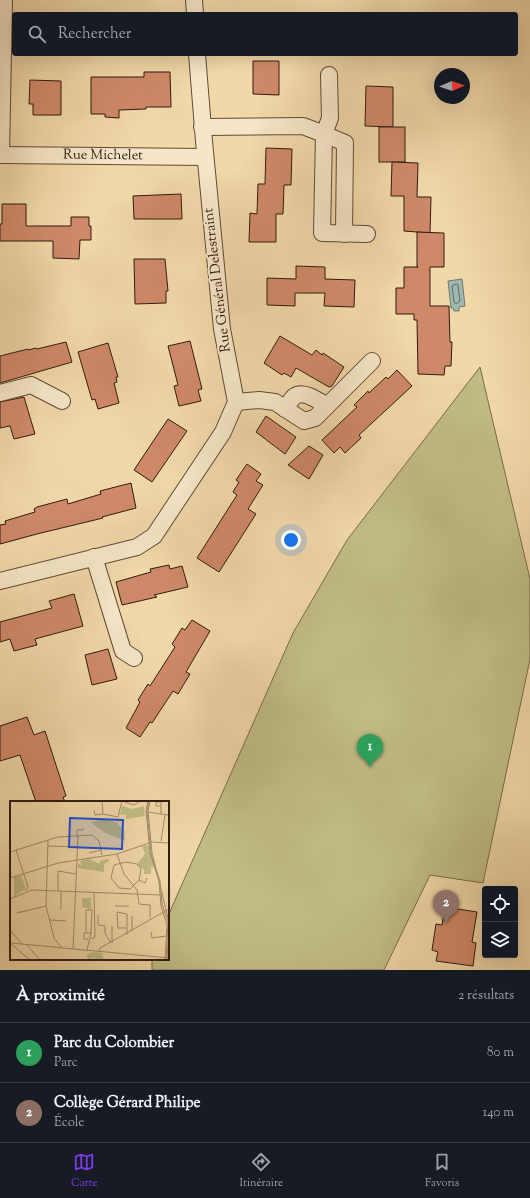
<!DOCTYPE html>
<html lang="fr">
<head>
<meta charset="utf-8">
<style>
	body { margin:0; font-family:"Sorts Mill Goudy",serif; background:#20242c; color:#f1f3f6 }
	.controls { position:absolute; right:12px; bottom:12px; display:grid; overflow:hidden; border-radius:4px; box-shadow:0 4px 16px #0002 }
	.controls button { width:36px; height:36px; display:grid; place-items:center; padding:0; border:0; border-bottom:1px solid #363941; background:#171b24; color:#f1f3f6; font:20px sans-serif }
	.compass { position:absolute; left:434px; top:68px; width:36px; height:36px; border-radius:50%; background:#171b24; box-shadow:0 4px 16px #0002; rotate:88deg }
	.you { position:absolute; left:291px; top:540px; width:14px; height:14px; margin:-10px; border:3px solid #fff; border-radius:50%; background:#1a73e8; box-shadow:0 0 0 6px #1a73e833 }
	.badge { display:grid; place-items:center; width:26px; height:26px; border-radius:50%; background:#7c3aed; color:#fff; font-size:13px; font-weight:700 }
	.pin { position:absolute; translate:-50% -33px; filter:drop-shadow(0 1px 2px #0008) }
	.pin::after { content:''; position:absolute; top:21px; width:14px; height:12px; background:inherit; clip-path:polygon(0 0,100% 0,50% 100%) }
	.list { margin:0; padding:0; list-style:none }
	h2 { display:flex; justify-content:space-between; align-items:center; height:52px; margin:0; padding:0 16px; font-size:17px }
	h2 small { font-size:13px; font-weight:400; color:#9ea1a6 }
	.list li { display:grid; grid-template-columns:26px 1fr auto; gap:12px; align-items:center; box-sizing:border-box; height:60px; padding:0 16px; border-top:1px solid #363941 }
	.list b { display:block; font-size:15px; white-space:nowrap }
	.list p { margin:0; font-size:13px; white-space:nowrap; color:#9ea1a6 }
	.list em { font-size:13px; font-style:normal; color:#9ea1a6 }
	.icon { flex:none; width:22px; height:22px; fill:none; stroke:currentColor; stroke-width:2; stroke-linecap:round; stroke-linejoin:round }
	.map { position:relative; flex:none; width:530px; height:970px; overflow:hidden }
	.search { position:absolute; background:#171b24; box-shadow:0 4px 16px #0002; left:12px; right:12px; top:12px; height:44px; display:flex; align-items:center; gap:10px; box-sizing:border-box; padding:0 14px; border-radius:4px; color:#9ea1a6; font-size:15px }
	.sheet { height:172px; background:#171b24 }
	nav { display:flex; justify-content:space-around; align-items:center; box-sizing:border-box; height:56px; border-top:1px solid #363941; background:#171b24; font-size:11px; color:#9ea1a6 }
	nav a { display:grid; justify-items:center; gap:2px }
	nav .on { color:#7c3aed }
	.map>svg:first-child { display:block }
	.green { fill:#c0bd84; stroke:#786c4a }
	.water { fill:#9cb8b0; stroke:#717970 }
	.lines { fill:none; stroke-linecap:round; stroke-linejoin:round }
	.shore { stroke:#666a60; stroke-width:1 }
	.building { fill:#cf8969; stroke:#301b10 }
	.minor-casing { stroke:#604a36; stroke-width:18 }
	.minor { stroke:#f6e6c7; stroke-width:16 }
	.labels { text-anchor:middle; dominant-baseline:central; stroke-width:4; stroke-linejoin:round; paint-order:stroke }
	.street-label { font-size:14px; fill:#301b10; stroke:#f6e6c7 }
	.inset-road { fill:none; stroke:#a48c6c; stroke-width:1 }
	.view { fill:#1d4ed8; fill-opacity:0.15; stroke:#1d4ed8; stroke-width:2 }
	.inset-edge { fill:none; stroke:#301b10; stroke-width:2 }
</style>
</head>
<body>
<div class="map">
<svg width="530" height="970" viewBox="0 0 530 970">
	<rect width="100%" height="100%" fill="#f1d8a9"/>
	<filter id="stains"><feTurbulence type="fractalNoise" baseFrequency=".005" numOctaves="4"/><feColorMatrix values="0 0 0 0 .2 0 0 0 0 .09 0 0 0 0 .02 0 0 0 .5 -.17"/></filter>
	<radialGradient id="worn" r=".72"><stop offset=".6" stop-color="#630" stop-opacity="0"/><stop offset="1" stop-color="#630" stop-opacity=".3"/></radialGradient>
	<path class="green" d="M480,367l50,212v80l-47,224 -53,-8 -46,95h-232v-11h16v-43l125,-283 54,-93z"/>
	<path class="water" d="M462,279l3,27 -6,1v4h-5l-1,-3h-2l-3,-27z"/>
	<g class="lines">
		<path class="shore" d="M457,284l1,2 2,15 -4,3 -2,-2 -2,-16 2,-1z"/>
	</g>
	<g class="building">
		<path d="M253,61h26v34l-26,-1z"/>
		<path d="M144,72h26l1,35h-25v2l-27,1v8l-14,-1v-3h-14v-37h53z"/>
		<path d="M30,80l31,1v34h-28v-11h-4z"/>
		<path d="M366,86l27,1v40l-28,-1z"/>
		<rect x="379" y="127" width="26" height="35"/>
		<path d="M266,148l26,1 -1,36h-7l-1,29h-7v28h-27l1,-29 7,1 1,-30h7z"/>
		<path d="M392,162l26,1 -1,34h14l-1,36 -26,-2v-35h-13z"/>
		<path d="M181,194l1,25h-48l-1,-23z"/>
		<path d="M2,204h24v22h45v-9h18v9h2v14h-11l-1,19 -26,-1v-17h-53v-17h2z"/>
		<path d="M417,232l27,1v34h-14v39h19l1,36h2l-1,24h-6l-1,9 -26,-1 -1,-54h-3v-6h-18v-26h8v-21h14h-1z"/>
		<path d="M134,259h31l3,32h-2v12l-31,1z"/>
		<path d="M296,266l29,1v12l30,1 -1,27 -30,-1 1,-13h-30v13l-28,-1v-27l29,1z"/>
		<path d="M280,336l32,19 4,-5 6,5 1,-2 21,14 -12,19 -3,1 -33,-19 -5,9 -7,-4 -2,2 -18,-12z"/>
		<path d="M190,341l12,48 -4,1 3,11 -22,5 -5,-20 4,-1 -10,-39z"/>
		<path d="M66,342l6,20 -72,21v-27l28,-7v1l8,-2 1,1z"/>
		<path d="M108,343l10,34h-2l1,5 -3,1 5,20 -21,6 -3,-10 -3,1 -14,-48z"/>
		<path d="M397,370l15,16 -53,49 2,3 -16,15 -5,-6 -6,6 -12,-13 35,-33 -3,-2 14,-14 1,2 17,-16 2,2z"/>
		<path d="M24,397l11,37 -21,5 -4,-13 -10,2v-26z"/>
		<path d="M266,416l30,21 -11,17 -29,-22z"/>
		<path d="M168,419l19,12 -35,51 -18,-12z"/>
		<path d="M309,446l14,9 -14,24 -21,-14z"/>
		<path d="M247,464l14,10 -5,7 7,4 -15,24 8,5 -37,58 -22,-14 40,-63 -4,-3 6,-10 -3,-2z"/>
		<path d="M131,483l5,25 -34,9 1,1 -66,16 -37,10v-19l6,-1 -1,-3 30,-9 -1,-3 3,-2 30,-8 1,5 33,-10 -1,-3z"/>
		<path d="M169,565l1,4 12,-3 6,21 -34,8 3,2 -35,8 -6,-23 35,-10 -1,-3z"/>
		<path d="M74,594l9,32 -48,13 2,6 -23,6 -4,-12 -10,3v-20l52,-14 -3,-7z"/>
		<path d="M192,620l18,11 -24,41 4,2 -12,20 -5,-3 -21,32 -2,-1 -10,15 -14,-9 14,-26 -2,-2 10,-16 2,2 25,-39 -3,-3 10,-16 3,2z"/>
		<path d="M108,649l9,30 -25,6 -7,-30z"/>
		<path d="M27,717l7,18 11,-4 21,65 -3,1 2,5h-29l-16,-47 -20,6v-35z"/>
		<path d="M445,907l32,5 -5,30 4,1 -3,23 -37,-5 2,-9 -6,-2 4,-26 6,1z"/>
	</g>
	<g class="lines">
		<g class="minor-casing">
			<g id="minor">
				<path d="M194,0l1,14"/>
				<path d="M329,75l1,43 -6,16 21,9 -1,91"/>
				<path d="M202,127l101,-1 21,8 -2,99 45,1"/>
				<path id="s1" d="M0,155l205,2"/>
				<path d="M1,155l3,-155"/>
				<path d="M0,393l31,-8 31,16"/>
				<path d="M236,402l23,-2 16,2 29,19 11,-3 57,-57"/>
				<path d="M285,409c3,-4 6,-10 10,-13 9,-6 24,5 32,10"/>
				<path d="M94,557l29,94 11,7"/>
				<path d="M0,581l137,-34 17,-11 69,-104 13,-30 -14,-73 -18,-188 -7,-87"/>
			</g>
		</g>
		<use href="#minor" class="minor"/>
	</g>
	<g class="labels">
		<g class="street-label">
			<text stroke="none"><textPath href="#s1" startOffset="103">Rue Michelet</textPath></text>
			<text transform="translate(218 280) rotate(-97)">Rue Général Delestraint</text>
		</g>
	</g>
	<g transform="translate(10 801)">
		<rect width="159" height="159" fill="#f1d8a9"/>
		<path d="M112,5l10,3 12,-3 1,10 -19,3v-5l-6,1zM94,18l14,4v2l6,4 1,12 -21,-9 -14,-10zM138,44l6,22h-3v7h-7v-4l-7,-6 8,-10 -3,-8zM79,58l11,5v-3l8,-2 1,2 -5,3v8l-26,-4v-5l4,3 -2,-5zM11,74l5,14 -10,6v-18zM72,97h9v11l-9,-2zM83,151l9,1 2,7 -11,-2 -4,2 -3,-5z" fill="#c0bd84"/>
		<path class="inset-road" d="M92,0l1,13M112,0l12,4 7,-4M138,0l-2,9 4,43 9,28 2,25 6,19 -2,35M139,0l-2,10 4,43 9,27 2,23 6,18 -2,38M140,0l-2,10 4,42 17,69 -2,38M151,5h-5v-4h5M84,9l1,5 8,-1 15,3 4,-16M137,11l22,3M151,13v-13M67,35v-6h6v-2M38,39l-2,66 8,32 7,9M151,40l4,-26M38,45l30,1M6,49l12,37 -2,4M0,51l48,-15 34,-2 7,6 3,14M79,52l12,-3M107,53l7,20 13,16 2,14 11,1v13M116,61l11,2 4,5 -2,11 -9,9 -11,-1 -8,-10 3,-13zM0,77l48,-15 59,-9 35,-12 17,1M129,79l6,3 2,-5M48,90v-20l18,3M5,96v-21M0,98l22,-9 129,5M105,105h14M51,108v-18M15,110l-8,2 29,-7M88,114v10l7,1v7l6,10M122,115v15M40,119l16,1M116,127h-8l-1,-16 10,2v21M0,129l12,14M141,131l1,6 14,-2M76,132v-23h6l-1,23M81,138l4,-2 -1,-44M0,142l20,17M1,142l158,15M102,142v-17M16,143l14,16M63,148l5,-113M77,149l4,-17h-7v6h4M89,150l1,-3 69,-39"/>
		<path class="view" d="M60,17l53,2 -1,29 -53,-2z"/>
		<rect width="159" height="159" class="inset-edge"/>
	</g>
	<rect width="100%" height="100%" filter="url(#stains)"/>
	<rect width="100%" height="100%" fill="url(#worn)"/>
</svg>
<div class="controls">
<button><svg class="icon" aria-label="locate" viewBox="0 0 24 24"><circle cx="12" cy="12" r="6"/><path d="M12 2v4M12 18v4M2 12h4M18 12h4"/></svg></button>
<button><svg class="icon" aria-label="layers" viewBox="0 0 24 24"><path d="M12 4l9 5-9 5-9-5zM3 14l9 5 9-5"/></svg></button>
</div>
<svg class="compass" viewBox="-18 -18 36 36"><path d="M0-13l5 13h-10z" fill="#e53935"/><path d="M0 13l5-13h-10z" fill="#9ea1a6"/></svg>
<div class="you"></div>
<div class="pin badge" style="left:370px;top:767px;background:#2e9e5b">1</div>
<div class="pin badge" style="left:446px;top:923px;background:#8d6e63">2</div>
<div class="search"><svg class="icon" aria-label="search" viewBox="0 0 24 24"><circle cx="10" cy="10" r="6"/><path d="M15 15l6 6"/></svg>Rechercher</div>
</div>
<section class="sheet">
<h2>À proximité<small>2 résultats</small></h2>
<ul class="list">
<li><span class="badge" style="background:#2e9e5b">1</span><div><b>Parc du Colombier</b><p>Parc</p></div><em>80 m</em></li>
<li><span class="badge" style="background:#8d6e63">2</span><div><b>Collège Gérard Philipe</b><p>École</p></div><em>140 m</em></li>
</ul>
</section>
<nav>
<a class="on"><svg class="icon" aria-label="map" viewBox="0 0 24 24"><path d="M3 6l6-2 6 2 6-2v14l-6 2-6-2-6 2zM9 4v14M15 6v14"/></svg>Carte</a>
<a><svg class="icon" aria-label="directions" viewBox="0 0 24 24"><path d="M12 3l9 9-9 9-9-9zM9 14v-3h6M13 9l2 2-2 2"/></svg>Itinéraire</a>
<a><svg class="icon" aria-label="saved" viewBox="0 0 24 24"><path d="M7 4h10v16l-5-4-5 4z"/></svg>Favoris</a>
</nav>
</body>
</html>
